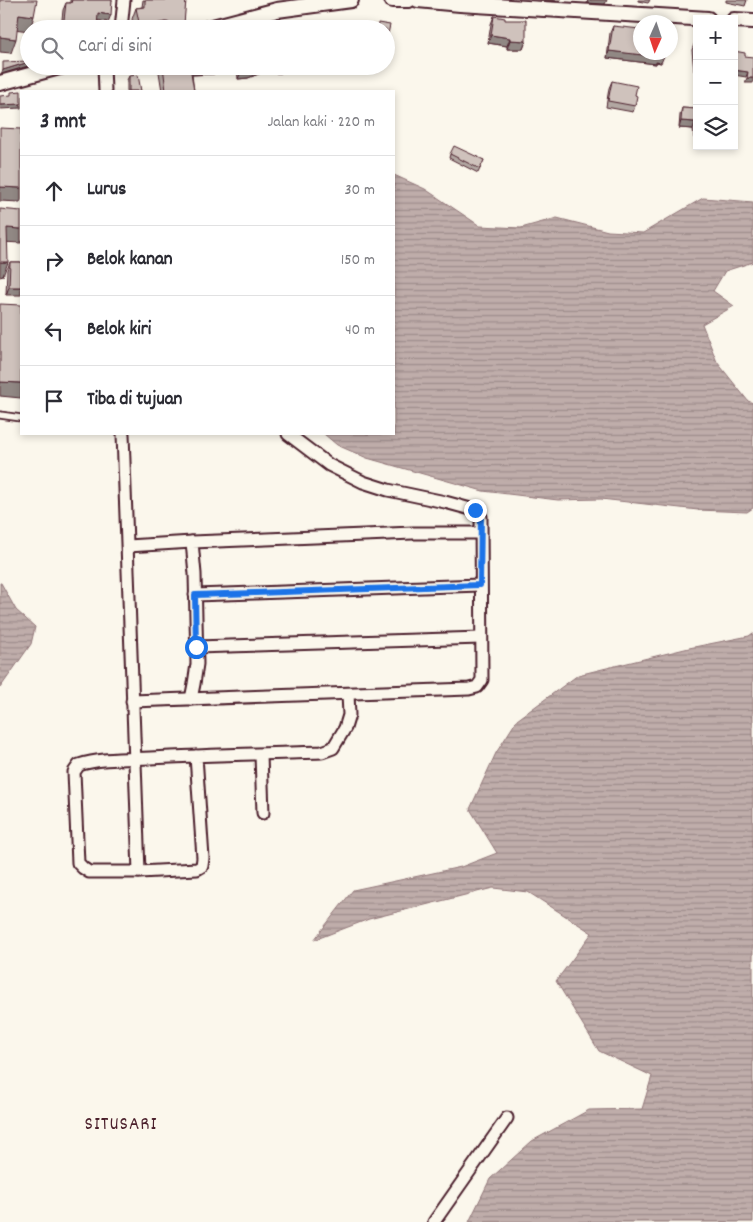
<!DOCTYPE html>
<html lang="id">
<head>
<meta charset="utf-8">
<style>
	body { margin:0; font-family:Dekko,sans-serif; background:#f2f2f3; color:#2b2b33 }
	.controls { position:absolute; right:15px; top:15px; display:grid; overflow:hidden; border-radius:0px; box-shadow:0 2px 8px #0003 }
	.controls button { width:45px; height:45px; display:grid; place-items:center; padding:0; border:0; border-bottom:1px solid #e1e1e2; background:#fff; color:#2b2b33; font:25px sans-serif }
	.compass { position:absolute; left:633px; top:15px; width:45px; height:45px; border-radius:50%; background:#fff; box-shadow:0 2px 8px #0003; rotate:183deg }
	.stop { position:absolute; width:15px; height:15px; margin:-11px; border:4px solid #1a73e8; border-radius:50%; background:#fff }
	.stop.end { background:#1a73e8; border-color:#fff; box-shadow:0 1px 5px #0008 }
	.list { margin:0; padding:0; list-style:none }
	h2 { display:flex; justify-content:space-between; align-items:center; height:65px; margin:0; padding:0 20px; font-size:21px }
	h2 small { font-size:16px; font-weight:400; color:#7c7c81 }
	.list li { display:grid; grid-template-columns:32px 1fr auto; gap:15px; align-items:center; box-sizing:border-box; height:70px; padding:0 20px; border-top:1px solid #e1e1e2 }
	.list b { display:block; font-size:19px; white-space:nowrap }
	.list em { font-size:16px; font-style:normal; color:#7c7c81 }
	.icon { flex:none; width:28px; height:28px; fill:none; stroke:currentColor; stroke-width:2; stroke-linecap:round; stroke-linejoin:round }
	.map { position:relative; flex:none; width:753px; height:1222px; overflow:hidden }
	.search { position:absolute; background:#fff; box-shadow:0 2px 8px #0003; left:20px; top:20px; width:375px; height:55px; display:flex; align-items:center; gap:12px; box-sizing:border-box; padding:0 18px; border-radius:28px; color:#7c7c81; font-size:19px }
	.panel { position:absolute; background:#fff; box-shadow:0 2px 8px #0003; left:20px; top:90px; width:375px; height:345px; border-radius:0px }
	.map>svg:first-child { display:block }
	.water { fill:url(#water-rules); stroke:#907477 }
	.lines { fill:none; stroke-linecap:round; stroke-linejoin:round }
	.service-casing { stroke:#4a1f2b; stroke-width:9 }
	.minor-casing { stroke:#4a1f2b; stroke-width:15 }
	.tertiary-casing { stroke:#4a1f2b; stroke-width:18 }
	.service { stroke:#fbf7ec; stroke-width:5.5 }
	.minor { stroke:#fbf7ec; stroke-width:11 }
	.tertiary { stroke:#fbf7ec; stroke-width:14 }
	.wall { fill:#b2a7a2; stroke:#4a1f2b }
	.shaded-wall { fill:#918884; stroke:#4a1f2b }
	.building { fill:#cfc2bc; stroke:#4a1f2b }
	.route { stroke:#1a73e8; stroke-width:6 }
	.labels { text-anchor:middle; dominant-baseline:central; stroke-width:5; stroke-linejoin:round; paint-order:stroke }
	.quarter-label { font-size:19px; letter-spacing:1px; fill:#4a1f2b; stroke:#fbf7ec }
</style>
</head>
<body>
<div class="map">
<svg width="753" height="1222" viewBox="0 0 753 1222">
	<defs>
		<pattern id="water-rules" width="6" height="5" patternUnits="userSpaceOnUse" patternTransform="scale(1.25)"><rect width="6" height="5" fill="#bfadaa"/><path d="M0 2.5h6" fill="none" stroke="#9d8c8b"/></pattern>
	</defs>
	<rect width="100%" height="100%" fill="#fbf7ec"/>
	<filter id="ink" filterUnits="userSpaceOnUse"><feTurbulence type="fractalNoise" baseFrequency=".02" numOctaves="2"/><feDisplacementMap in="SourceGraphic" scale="10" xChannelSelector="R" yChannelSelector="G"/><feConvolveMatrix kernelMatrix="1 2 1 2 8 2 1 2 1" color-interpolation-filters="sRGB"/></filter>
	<g filter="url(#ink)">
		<g class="water">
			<path d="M394,175l31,14 55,37 41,2 36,-10 51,13 35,2 60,-35 50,4v60l-28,9 -12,20 21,15 -32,18 15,38 31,39 5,2v105l-6,4 -49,-2 -97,-11 -43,1 -75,-9 -116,-33 -30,-13 -13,-11h70z"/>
			<path d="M0,583h1l15,27 19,17 -4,17 -31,44z"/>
			<path d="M753,633v589h-284l21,-43 42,-38 57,-31 53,-1 10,-33 -53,-25 -43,-70 36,-48 -64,-41 -35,-4 -124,31 -55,21 39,-50 108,-23 36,-14 -27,-44 26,-56 21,-33 61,-45 111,-27 60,-12z"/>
		</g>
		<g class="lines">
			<g class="service-casing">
				<path id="service" d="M0,415l21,3"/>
			</g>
			<g class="minor-casing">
				<g id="minor">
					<path d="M121,29l3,-29"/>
					<path d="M104,66l1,25"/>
					<path d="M123,434l16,438"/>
					<path d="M128,546l64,-4"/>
					<path d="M195,595l285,-10"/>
					<path d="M196,647l285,-9"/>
					<path d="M191,699l3,-15 3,-20 -2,-90 -3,-32 221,-9h67"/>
					<path d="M132,701l337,-12 8,-2 5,-7 -1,-163 -3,-6 -33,-9 -57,-12 -25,-8 -34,-17 -41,-31"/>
					<path d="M261,755l2,58"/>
					<path d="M196,756l7,102 -1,8 -5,3 -58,3h-50l-6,-4 -5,-5 -4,-91 5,-7c21,-7 49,-6 71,-7 58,-3 115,-4 172,-6l11,-4 12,-20 4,-13 -1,-21"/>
					<path d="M434,1222l73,-104"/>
				</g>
			</g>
			<g class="tertiary-casing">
				<g id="tertiary">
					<path d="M392,0h17"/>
					<path d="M418,0l42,4 248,15"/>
					<path d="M734,20l19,1"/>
					<path d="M205,29l72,-19 74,-10"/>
					<path d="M0,83l63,-17"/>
				</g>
			</g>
			<use href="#service" class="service"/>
			<use href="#minor" class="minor"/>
			<use href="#tertiary" class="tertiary"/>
		</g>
		<g class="wall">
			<path d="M70,0h42l-4,22 -11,-2v9h-36l2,-19 3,-7h4z"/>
			<path d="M143,0h43l-4,29h-48l-2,-10 4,-11 6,-1z"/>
			<path d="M638,0h12l-2,3 -10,-2z"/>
			<path d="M726,0h21l-2,6 -19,-4z"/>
			<path d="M494,16l11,4 21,21 -3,8h-16v-3l-19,-3 3,-19z"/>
			<path d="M613,26l26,12 22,25 -5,-1v2l-49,-6 3,-25z"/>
			<path d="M697,41v30h-3l-2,-21 3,-8z"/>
			<path d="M158,66h59l-3,8 -22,1 2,16h-32z"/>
			<path d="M237,66h46l-2,7h-20l-13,5 -10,1z"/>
			<path d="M129,76l12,15h-14v-11z"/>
			<path d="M612,81l23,14v11l-2,6 -27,-5 3,-19z"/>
			<path d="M682,108l15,1v29h-3l-1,-9 -14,-1 1,-13z"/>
			<path d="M450,154l34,6 -6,13 -29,-15z"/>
			<path d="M10,262h11l-15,33 1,-25z"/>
		</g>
		<g class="shaded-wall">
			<path d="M540,0h21l-1,1z"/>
			<path d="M588,0h19l-2,4 -18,-1z"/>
			<path d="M98,13l13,2 -3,7 -13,-2z"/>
			<path d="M19,14l15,2 -4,13h-1v2l-15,-2z"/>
			<path d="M165,22l19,2 -2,5h-43l1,-2z"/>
			<path d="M491,35l19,3 -3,8 -19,-3z"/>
			<path d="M0,37l16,2 -5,14 -11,-1z"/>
			<path d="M510,40l16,1 -3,8h-16z"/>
			<path d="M609,51l49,5h6l-3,7 -5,-1v2l-49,-6z"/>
			<path d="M29,62l-1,4 -27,8 2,-4z"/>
			<path d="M697,64v7h-3z"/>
			<path d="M190,66h27l-3,8 -27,1z"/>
			<path d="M258,66h25l-2,7h-20l-13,5 -10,1 4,-10z"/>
			<path d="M366,66h14l-2,6 -13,-2z"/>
			<path d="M734,70l14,2 -2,5 -12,-2z"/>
			<path d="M747,78h6v5h-8z"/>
			<path d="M21,104v4l-21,1v-4z"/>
			<path d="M681,121l14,1 -2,7 -14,-1z"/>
			<path d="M696,131h1v7h-3z"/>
			<path d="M0,187l21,1v12l-1,2 -20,-1z"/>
			<path d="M7,228l14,1v14l-19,-1z"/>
			<path d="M0,262h8l-5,14 -3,1z"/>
			<path d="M9,287h12v8h-15z"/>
			<path d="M0,382l21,1v15l-21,-2z"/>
		</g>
		<g class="building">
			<path d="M0,0h37l-3,16 -15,-2 -3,25 -16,-2z"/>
			<path d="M72,0h40l-1,15 -13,-2 -1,16 -34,-1 3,-25h5z"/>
			<path d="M145,0h41l-2,24 -19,-2 -25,5 -4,-19 9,-1z"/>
			<path d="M494,16l11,2v2h21v21l-16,-1v-2l-19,-3z"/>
			<path d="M299,21l1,8h-74v-2l22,-2v3h26l11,-3v-2z"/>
			<path d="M378,23l12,2 -4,18v-14h-9z"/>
			<path d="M349,26l12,3h-13z"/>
			<path d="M613,26l27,3 -1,9h1v14h24v4h-6l1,1 -50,-6z"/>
			<path d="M697,41v21l-2,-20z"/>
			<path d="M734,51l11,2v3l8,1v21h-6l1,-6 -14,-2z"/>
			<path d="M29,61v1l-26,8v-8z"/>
			<path d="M163,66h27l4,25h-28z"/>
			<path d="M241,66h17l-6,2 -10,1z"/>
			<path d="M138,75l3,16h-12v-15z"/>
			<path d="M612,81l25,5 -2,9 2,1 -2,10 -27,-5z"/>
			<path d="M21,91v13l-21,1v-9l11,-1v-3z"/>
			<path d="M682,108l15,1v22h-1l-1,-9 -14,-1z"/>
			<path d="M0,128l21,1v59l-21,-1z"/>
			<path d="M454,146l30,14 -4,9 -30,-15z"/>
			<path d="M0,209l21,2v18l-14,-1 1,34h-8z"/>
			<path d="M10,262h11v25h-12z"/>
			<path d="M0,304l21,1v78l-21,-1z"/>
		</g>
	</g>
	<g class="lines" filter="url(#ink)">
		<path class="route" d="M196,647l-1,-52 285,-10 1,-69 -3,-5 -3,-1"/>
	</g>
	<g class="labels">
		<g class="quarter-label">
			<text x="121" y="1125">SITUSARI</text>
		</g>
	</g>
</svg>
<div class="controls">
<button>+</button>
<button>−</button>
<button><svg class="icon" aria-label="layers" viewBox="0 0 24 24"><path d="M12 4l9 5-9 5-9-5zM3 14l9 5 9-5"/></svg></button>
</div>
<svg class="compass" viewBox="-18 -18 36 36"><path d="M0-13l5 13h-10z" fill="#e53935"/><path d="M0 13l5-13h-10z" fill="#7c7c81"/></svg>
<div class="stop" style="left:196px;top:647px"></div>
<div class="stop end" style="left:475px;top:510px"></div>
<div class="search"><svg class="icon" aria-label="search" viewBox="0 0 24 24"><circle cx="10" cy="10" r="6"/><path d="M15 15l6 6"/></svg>Cari di sini</div>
<section class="panel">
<h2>3 mnt<small>Jalan kaki · 220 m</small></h2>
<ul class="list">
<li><svg class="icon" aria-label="ahead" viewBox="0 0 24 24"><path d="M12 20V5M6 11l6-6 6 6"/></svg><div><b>Lurus</b></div><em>30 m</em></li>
<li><svg class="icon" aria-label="right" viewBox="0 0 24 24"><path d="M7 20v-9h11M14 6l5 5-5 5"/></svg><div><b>Belok kanan</b></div><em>150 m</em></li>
<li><svg class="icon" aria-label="left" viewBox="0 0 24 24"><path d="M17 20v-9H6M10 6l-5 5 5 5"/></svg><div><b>Belok kiri</b></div><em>40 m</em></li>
<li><svg class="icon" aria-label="arrive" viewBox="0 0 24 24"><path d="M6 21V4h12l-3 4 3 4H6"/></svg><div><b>Tiba di tujuan</b></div></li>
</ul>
</section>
</div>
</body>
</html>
